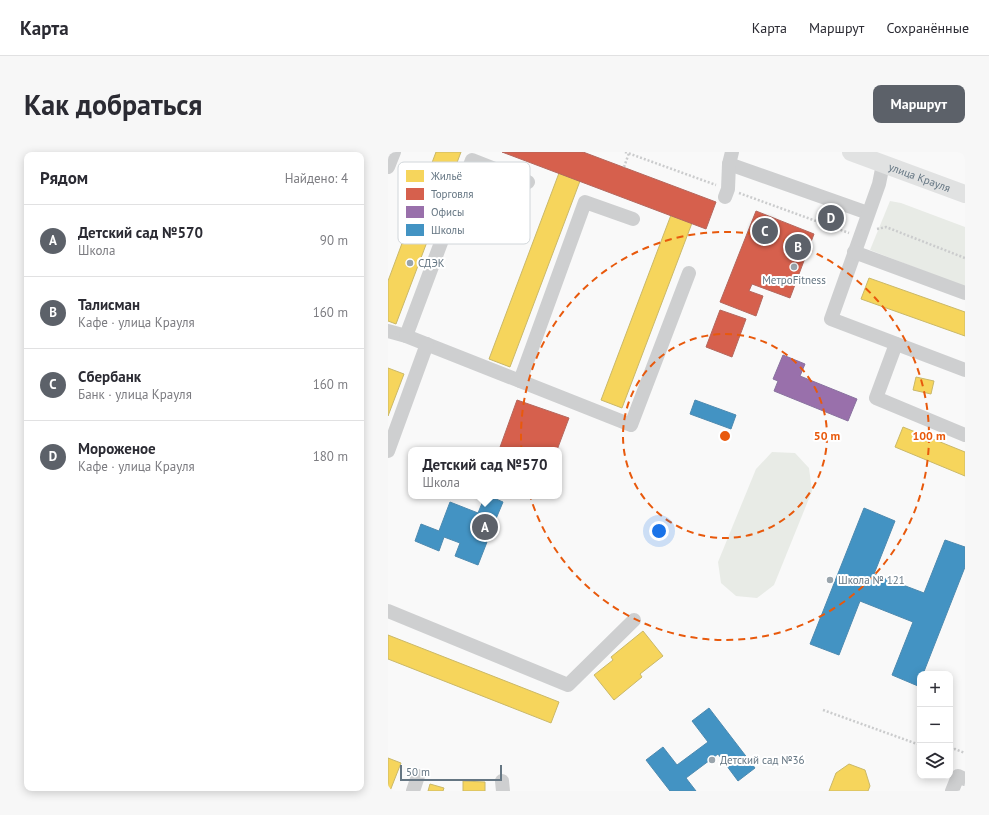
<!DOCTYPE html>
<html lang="ru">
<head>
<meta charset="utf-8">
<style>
	body { margin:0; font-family:"PT Sans",sans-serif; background:#f7f7f7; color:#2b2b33 }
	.controls { position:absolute; right:12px; bottom:12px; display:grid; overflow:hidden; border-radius:8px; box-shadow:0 2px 10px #0003 }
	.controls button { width:36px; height:36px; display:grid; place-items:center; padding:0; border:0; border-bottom:1px solid #e1e1e2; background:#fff; color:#2b2b33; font:20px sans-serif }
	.scale { position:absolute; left:12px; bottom:10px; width:102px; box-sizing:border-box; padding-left:4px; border:2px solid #657683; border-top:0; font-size:11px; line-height:14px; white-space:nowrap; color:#657683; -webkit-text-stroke:3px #fff; paint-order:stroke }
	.you { position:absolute; left:271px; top:379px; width:14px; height:14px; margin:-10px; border:3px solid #fff; border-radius:50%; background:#1a73e8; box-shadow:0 0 0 6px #1a73e833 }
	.badge { display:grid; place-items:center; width:26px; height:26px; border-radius:50%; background:#5c6169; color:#fff; font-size:13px; font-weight:700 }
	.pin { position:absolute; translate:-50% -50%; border:2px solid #fff; box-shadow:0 1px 4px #0006 }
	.popup { position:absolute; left:20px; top:295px; width:154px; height:52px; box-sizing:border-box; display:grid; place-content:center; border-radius:8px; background:#fff; filter:drop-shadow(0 1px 3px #0005); font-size:13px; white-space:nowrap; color:#7c7c81 }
	.popup b { font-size:15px; color:#2b2b33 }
	.popup::after { content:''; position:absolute; left:50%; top:100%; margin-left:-8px; border:8px solid transparent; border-top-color:#fff }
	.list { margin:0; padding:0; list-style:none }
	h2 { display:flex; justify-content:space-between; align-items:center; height:52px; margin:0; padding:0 16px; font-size:17px }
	h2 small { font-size:13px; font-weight:400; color:#7c7c81 }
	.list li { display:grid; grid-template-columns:26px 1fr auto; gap:12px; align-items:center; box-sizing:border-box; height:72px; padding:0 16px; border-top:1px solid #e1e1e2 }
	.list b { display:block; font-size:15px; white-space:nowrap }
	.list p { margin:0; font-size:13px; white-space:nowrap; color:#7c7c81 }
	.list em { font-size:13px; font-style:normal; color:#7c7c81 }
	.icon { flex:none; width:22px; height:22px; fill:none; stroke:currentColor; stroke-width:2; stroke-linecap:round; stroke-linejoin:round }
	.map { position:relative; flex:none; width:577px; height:639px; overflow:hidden; border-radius:8px }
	header { display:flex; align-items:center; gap:24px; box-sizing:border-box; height:56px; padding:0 20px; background:#fff; border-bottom:1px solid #e1e1e2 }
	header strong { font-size:19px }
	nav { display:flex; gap:22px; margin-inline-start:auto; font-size:14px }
	.intro { display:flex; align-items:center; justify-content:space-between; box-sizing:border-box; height:96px; padding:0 24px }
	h1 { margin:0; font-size:28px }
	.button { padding:10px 18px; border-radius:8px; background:#5c6169; color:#fff; font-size:14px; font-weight:700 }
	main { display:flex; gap:24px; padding:0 24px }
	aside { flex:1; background:#fff; border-radius:8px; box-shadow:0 2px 10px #0003 }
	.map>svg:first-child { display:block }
	.green { fill:#e8ebe6 }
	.homes { fill:#f6d55c; stroke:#cab868 }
	.shops { fill:#d6604d; stroke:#b4675d }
	.offices { fill:#9970ab; stroke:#89729f }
	.schools { fill:#4393c3; stroke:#4d8ab0 }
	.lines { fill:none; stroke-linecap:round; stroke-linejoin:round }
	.path { stroke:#cbcccd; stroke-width:2.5; stroke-dasharray:2 2; stroke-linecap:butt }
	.minor { stroke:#cecfd0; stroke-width:14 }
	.major { stroke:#e1e2e2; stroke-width:18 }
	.ring { fill:none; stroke:#e8590c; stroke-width:2; stroke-dasharray:7 5 }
	.poi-dot { fill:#99a4ac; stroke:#fff; stroke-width:1.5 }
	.labels { text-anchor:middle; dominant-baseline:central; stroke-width:4; stroke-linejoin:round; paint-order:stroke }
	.street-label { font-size:11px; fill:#657683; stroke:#fff }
	.poi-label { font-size:11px; fill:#657683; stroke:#fff; text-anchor:start }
	.key { fill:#fff; stroke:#d1d6da; stroke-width:1 }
	.key-label { font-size:11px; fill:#657683 }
	.centre { fill:#e8590c; stroke:#fff; stroke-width:2 }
	.ring-label { font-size:12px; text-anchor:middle; font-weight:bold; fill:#e8590c; stroke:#fff; stroke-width:4; stroke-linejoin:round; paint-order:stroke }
</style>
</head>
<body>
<header>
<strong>Карта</strong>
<nav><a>Карта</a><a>Маршрут</a><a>Сохранённые</a></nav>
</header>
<div class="intro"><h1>Как добраться</h1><a class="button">Маршрут</a></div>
<main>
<aside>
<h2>Рядом<small>Найдено: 4</small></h2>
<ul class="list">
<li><span class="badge">A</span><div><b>Детский сад №570</b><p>Школа</p></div><em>90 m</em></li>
<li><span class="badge">B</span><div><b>Талисман</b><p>Кафе · улица Крауля</p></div><em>160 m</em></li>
<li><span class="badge">C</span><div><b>Сбербанк</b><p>Банк · улица Крауля</p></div><em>160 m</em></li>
<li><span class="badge">D</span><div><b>Мороженое</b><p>Кафе · улица Крауля</p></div><em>180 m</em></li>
</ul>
</aside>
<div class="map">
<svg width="577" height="639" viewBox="0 0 577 639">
	<rect width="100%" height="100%" fill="#f9f9f9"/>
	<g class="green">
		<path d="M502,49l11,2 64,24v60l-95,-37z"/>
		<path d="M384,300l23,1 14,15 3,23 -38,94 -17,13 -21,-2 -15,-13 -3,-21 38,-93z"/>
	</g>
	<g class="homes">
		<path d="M48,0h25l-65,172 -8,-3v-40z"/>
		<path d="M171,21l21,8 -70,186 -21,-8z"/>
		<path d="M283,63l21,8 -70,185 -21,-8z"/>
		<path d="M481,126l96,34v24l-104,-37z"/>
		<path d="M0,216l16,6 -16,42z"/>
		<path d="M528,225l18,4 -3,13 -18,-4z"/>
		<path d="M515,275l62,25v24l-70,-29z"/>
		<path d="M255,479l20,25 -23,18 2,3 -28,23 -20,-25 19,-15 -2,-3z"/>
		<path d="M0,483l171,67 -8,21 -163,-64z"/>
		<path d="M0,606l13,5 -11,28h-2z"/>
		<path d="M461,612l16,6 5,16 -2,5h-39l7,-18z"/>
		<path d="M75,629l22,1v9h-22z"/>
		<path d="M42,632l14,4 -1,3h-15z"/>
	</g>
	<g class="shops">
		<path d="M114,0h81l133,50 -10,27z"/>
		<path d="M368,59l58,23 -24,64 -38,-14 -3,7 14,5 -7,20 -36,-14z"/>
		<path d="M332,158l26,9 -14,38 -26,-10z"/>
		<path d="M129,248l52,18 -12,32h-58z"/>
	</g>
	<path class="offices" d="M395,203l22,9 -5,12 57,23 -9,22 -74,-30 4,-10 -5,-2z"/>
	<g class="schools">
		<path d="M307,248l41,15 -5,14 -41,-15z"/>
		<path d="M97,344h4l14,6 -10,24 -13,-5 -6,16 13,5 -9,23 -23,-9 5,-13 -16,-6 -5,14 -24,-10 6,-17 18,7 11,-29 28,11z"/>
		<path d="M476,356l31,13 -21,53 50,19 21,-53 20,7v20l-42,107h-3v8l-2,4 -26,-11 21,-53 -53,-21 -21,54 -29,-11z"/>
		<path d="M321,556l46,60 -17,13 -20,-27 -32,24 10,13h-26l-24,-31 17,-13 14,18 31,-23 -16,-21z"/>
	</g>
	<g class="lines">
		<g class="path">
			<path d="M237,0l91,33"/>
			<path d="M236,15l5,-14"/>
			<path d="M351,41l110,40"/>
			<path d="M489,77l9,-2 79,31"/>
			<path d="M435,558l97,35"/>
			<path d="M562,598l5,-1 10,4"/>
		</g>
		<g class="minor">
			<path d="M341,12l139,49"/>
			<path d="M495,12l-4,20 -48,135 134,51"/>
			<path d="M0,15l6,-15"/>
			<path d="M337,45l3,-8 1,-25 3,-12"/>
			<path d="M466,100l111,41"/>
			<path d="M0,179l18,5 225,89 58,-152"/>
			<path d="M18,184l66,-176 56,22"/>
			<path d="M508,192l-20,54 89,37"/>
			<path d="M132,229l65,-179 48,17"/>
			<path d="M0,299l39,-107"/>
			<path d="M0,459l180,74 66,-65"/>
			<path d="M114,629l1,10"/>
			<path d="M25,639l5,-15"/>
			<path d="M564,639l6,-15 7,3"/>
		</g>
		<path class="major" id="s1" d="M463,0l114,42"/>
	</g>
	<g class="ring">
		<circle cx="337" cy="284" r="102"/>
		<circle cx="337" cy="284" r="204"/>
	</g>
	<g class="poi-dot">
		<circle cx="22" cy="111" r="4"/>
		<circle cx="406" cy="115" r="4"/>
		<circle cx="442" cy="428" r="4"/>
		<circle cx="324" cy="608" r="4"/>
	</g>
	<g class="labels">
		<g class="street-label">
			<text stroke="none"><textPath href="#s1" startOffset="73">улица Крауля</textPath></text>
		</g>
		<g class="poi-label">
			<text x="30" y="111">СДЭК</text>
			<text x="406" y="128" text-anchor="middle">МетроFitness</text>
			<text x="450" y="428">Школа № 121</text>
			<text x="332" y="608">Детский сад №36</text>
		</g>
	</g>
	<rect x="10" y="10" width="132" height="82" rx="6" class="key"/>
	<rect x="18" y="18" width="18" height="12" fill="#f6d55c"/>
	<rect x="18" y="36" width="18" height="12" fill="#d6604d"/>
	<rect x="18" y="54" width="18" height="12" fill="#9970ab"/>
	<rect x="18" y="72" width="18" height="12" fill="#4393c3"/>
	<g class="key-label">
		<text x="43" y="28">Жильё</text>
		<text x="43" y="46">Торговля</text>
		<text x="43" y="64">Офисы</text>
		<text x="43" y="82">Школы</text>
	</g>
	<circle cx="337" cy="284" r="6" class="centre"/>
	<g class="ring-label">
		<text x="439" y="288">50 m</text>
		<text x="541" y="288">100 m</text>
	</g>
</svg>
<div class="controls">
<button>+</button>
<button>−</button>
<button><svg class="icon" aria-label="layers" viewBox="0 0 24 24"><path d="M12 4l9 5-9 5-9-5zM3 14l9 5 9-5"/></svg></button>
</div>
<div class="scale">50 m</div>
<div class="you"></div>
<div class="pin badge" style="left:97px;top:375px">A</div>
<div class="popup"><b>Детский сад №570</b>Школа</div>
<div class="pin badge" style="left:410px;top:95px">B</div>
<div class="pin badge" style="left:377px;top:79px">C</div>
<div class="pin badge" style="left:443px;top:66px">D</div>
</div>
</main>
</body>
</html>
